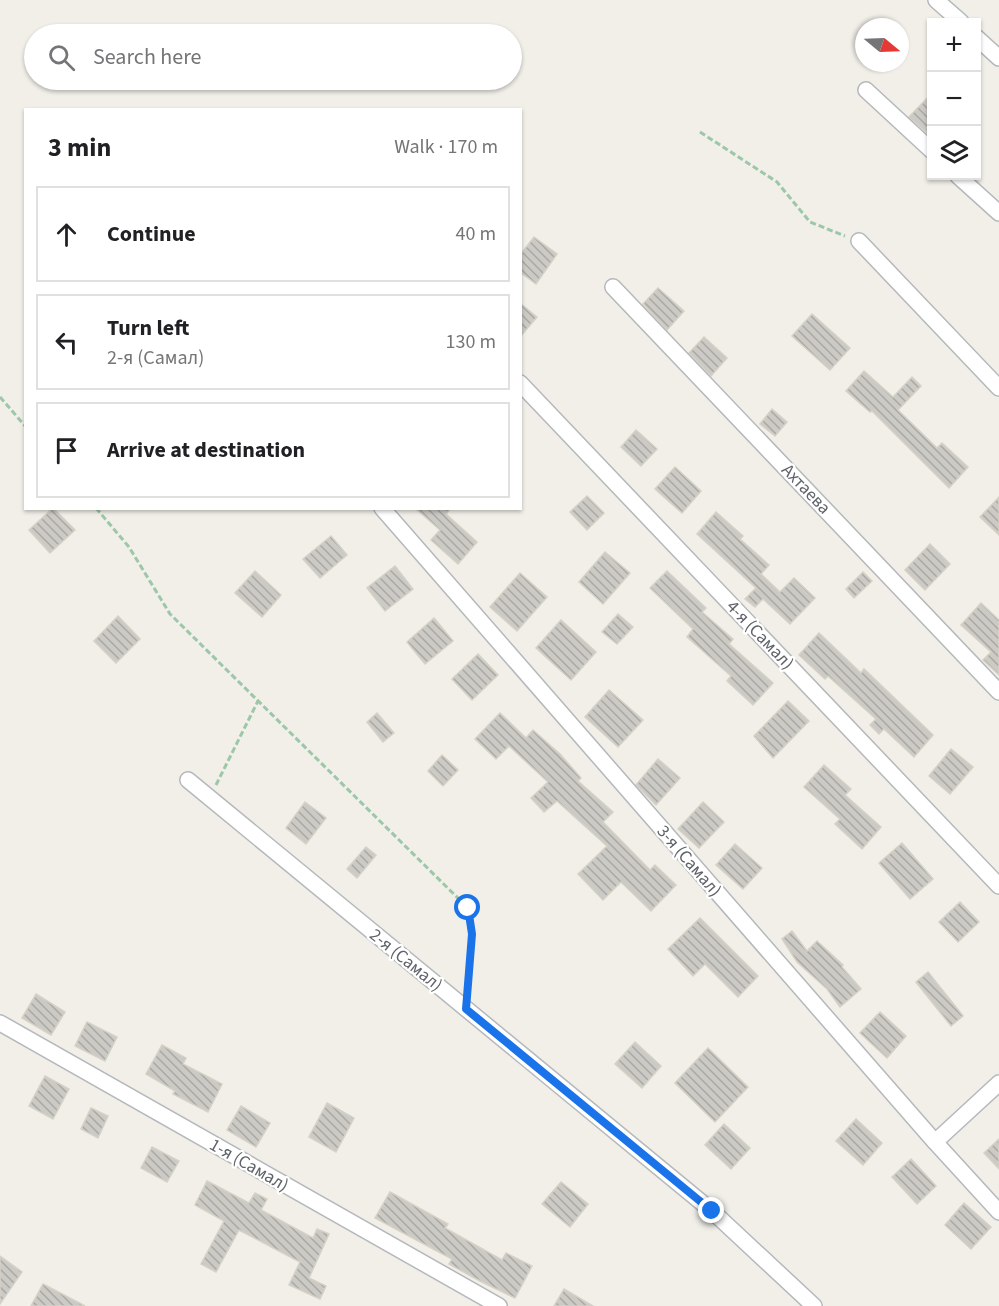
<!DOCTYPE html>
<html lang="en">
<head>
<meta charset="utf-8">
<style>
	body { margin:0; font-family:"Source Sans 3",sans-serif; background:#f6f6f6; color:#202124 }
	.controls { position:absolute; right:18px; top:18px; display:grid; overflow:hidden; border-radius:0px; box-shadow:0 2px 4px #0004 }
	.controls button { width:54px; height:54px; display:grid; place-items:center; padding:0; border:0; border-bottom:2px solid #e0e0e0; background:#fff; color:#202124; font:30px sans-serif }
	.compass { position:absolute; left:855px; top:18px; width:54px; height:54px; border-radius:50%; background:#fff; box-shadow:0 2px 4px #0004; rotate:109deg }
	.stop { position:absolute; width:18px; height:18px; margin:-14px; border:4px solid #1a73e8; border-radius:50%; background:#fff }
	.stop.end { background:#1a73e8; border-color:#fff; box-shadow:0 2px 6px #0008 }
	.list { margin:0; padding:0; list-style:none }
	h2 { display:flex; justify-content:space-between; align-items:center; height:78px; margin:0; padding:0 24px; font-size:26px }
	h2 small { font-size:20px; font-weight:400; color:#757577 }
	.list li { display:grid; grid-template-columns:39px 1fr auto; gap:18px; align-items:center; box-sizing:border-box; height:96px; margin:0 12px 12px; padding:0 12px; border:2px solid #e0e0e0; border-radius:0px }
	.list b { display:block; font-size:22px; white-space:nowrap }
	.list p { margin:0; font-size:20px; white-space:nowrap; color:#757577 }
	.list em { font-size:20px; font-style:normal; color:#757577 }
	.icon { flex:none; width:33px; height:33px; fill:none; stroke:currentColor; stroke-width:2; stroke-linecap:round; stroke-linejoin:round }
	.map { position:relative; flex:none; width:999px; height:1306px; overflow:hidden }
	.search { position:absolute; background:#fff; box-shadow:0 2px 4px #0004; left:24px; top:24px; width:498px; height:66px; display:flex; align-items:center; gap:15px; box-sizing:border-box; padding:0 21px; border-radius:33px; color:#757577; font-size:22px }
	.panel { position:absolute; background:#fff; box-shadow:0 2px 4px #0004; left:24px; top:108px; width:498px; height:402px; border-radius:0px }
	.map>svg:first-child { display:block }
	.building { fill:url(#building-back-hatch); stroke:#d6d1c6; stroke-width:1.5 }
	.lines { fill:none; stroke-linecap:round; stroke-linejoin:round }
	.minor-casing { stroke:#b5b8bc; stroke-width:18 }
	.path { stroke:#9cc7a9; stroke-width:3; stroke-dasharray:6 3; stroke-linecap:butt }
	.minor { stroke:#fff; stroke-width:15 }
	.route { stroke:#1a73e8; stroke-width:8 }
	.labels { text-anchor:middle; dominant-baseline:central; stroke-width:4.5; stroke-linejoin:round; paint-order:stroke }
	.street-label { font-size:18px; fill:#5f6368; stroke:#fff }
</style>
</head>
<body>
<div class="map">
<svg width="999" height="1306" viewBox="0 0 999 1306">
	<defs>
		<pattern id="building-back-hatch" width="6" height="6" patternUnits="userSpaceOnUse" patternTransform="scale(1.5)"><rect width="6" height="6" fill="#cccac5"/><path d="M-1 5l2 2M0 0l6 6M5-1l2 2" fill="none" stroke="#a9a8a4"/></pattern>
	</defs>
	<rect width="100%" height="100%" fill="#f1efe8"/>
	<g class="building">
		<path d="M932,93v44l-23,-20z"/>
		<path d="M534,237l23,17 -21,30 -16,-12v-17z"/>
		<path d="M658,288l26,23 -17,19 -24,-26z"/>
		<path d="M520,303l17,14 -17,20z"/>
		<path d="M812,314l38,34 -20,22 -38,-34z"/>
		<path d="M704,337l23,21 -16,18 -22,-23z"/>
		<path d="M864,371l29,26 19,-20 9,9 -23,24 39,38 5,-5 26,24 -19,21 -77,-77 -2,1 -24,-21z"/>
		<path d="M772,409l15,13 -12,14 -15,-12z"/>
		<path d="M636,430l21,19 -16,17 -20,-19z"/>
		<path d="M675,467l26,24 -19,22 -27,-24z"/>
		<path d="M587,496l17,17 -17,17 -17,-18z"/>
		<path d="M999,497v38l-19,-18z"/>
		<path d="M53,508l22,22 -25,23 -21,-23z"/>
		<path d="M415,508h36l-5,6 31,28 -19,22 -27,-24 9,-10z"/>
		<path d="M716,512l27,24 -3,3 29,26 -8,9 19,18 14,-14 21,20 -25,26 -27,-25 -8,8 -10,-8 11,-11 -59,-54z"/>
		<path d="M331,536l16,19 -27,23 -17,-19z"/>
		<path d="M930,544l20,20 -25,26 -20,-20z"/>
		<path d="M605,552l25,21 -27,31 -24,-22z"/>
		<path d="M395,566l18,23 -28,22 -18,-23z"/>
		<path d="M255,571l26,24 -19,22 -27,-24z"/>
		<path d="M667,571l39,37 -4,4 31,27 -4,5 44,39 -20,22 -26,-24 4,-5 -44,-39 6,-8 -43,-41z"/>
		<path d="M863,572l9,9 -18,17 -8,-9z"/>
		<path d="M520,573l27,24 -30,34 -27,-24z"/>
		<path d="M981,603l18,17v55l-16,-15 8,-8 -30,-27z"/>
		<path d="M618,614l15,13 -16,17 -15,-12z"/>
		<path d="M118,616l22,23 -24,24 -22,-22z"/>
		<path d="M434,618l19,23 -28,23 -18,-22z"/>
		<path d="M561,620l35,32 -25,28 -35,-32z"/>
		<path d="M819,633l42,40 3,-4 69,66 -19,22 -30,-28 -5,5 -9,-9 6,-6 -48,-43 -3,3 -26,-24z"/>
		<path d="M478,654l20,21 -26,25 -20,-21z"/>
		<path d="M609,690l34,30 -25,27 -33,-30z"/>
		<path d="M788,701l21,20 -36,37 -19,-22z"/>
		<path d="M377,713l17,20 -11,9 -16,-20z"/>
		<path d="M500,713l26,25 7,-8 27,24 21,24 -3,3 35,31 -10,10 47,48 5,-5 21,20 -25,26 -30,-29 -18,18 -25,-26 29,-28 -50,-45 -13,11 -13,-14 17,-16 -39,-36 -13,13 -21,-20z"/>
		<path d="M951,749l22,18 -23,27 -21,-18z"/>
		<path d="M442,755l16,15 -15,16 -15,-15z"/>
		<path d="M658,759l22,19 -24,27 -20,-20z"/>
		<path d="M824,765l27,24 -6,6 36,32 -19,22 -27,-25 5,-5 -36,-32z"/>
		<path d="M305,802l21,16 -20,26 -20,-16z"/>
		<path d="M703,802l21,20 -25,26 -21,-19z"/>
		<path d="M902,843l31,36 -23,20 -31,-36z"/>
		<path d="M735,844l27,24 -19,21 -27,-24z"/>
		<path d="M366,847l10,8 -19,23 -10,-9z"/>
		<path d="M960,902l19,20 -21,20 -19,-20z"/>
		<path d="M700,918l58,58 -20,21 -33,-33 -12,12 -25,-27z"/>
		<path d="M792,931l15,20 10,-10 26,24 -1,2 19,22 -21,18 -13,-18 -30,-27 -15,-23z"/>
		<path d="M928,972l35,44 -12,10 -35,-44z"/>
		<path d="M36,994l29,18 -14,23 -29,-17z"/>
		<path d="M880,1012l26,24 -19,22 -27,-25z"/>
		<path d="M87,1022l30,15 -12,24 -30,-15z"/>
		<path d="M635,1042l26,24 -19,22 -27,-24z"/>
		<path d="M162,1045l24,13 -3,6 39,20 -14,28 -35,-18 2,-3 -29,-17z"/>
		<path d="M708,1048l40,39 -33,35 -40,-39z"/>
		<path d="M45,1076l24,13 -16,30 -24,-13z"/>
		<path d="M327,1103l27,15 -18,34 -27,-15z"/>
		<path d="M241,1106l29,17 -14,24 -29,-17z"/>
		<path d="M91,1108l17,8 -10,22 -17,-9z"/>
		<path d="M856,1119l26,24 -19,22 -27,-24z"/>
		<path d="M724,1124l26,24 -19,21 -26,-24z"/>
		<path d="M999,1139v30l-15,-16z"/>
		<path d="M152,1147l27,14 -12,21 -26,-14z"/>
		<path d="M911,1159l25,27 -19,18 -25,-27z"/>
		<path d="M207,1181l42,22 6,-10 12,6 -6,11 52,28 4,-9 12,5 -20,44 17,8 -6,13 -31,-14 11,-23 -61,-32 -23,42 -15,-8 23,-43 -29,-16z"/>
		<path d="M561,1182l27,22 -18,23 -28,-23z"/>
		<path d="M390,1192l58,32 -3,4 57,32 4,-7 26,13 -17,32 -35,-17 -31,-17 3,-5 -77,-41z"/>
		<path d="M964,1203l27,24 -20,22 -26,-24z"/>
		<path d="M0,1256l22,16 -22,32z"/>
		<path d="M43,1284l42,22h-54z"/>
		<path d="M564,1289l29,17h-39z"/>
	</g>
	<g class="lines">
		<g class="minor-casing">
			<g id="minor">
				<path d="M936,0l25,22"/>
				<path d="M976,37l23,21"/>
				<path d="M866,90l66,61"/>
				<path d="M958,176l41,37"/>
				<path d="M859,241l140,147"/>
				<path d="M613,287l386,405"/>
				<path d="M520,383l479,503"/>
				<path d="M382,508l553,634 64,70"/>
				<path d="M188,780l524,431 102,95"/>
				<path d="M0,1023l499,283"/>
				<path d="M935,1142l64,-59"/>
			</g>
		</g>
		<g class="path">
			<path d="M700,132l77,50 33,40 35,14"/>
			<path d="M0,397l26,30"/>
			<path d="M96,508l33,39 41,67 298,294 4,26 -4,57"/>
			<path d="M216,785l42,-84"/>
		</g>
		<use href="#minor" class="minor"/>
	</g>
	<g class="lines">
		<path class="route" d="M468,908l4,26 -6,75 246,202"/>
	</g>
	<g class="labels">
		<g class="street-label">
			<text transform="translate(806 489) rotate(46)">Ахтаева</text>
			<text transform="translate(760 635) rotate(46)">4-я (Самал)</text>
			<text transform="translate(689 861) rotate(49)">3-я (Самал)</text>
			<text transform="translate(406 960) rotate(39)">2-я (Самал)</text>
			<text transform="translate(249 1165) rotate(30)">1-я (Самал)</text>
		</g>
	</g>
</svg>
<div class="controls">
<button>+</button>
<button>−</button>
<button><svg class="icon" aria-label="layers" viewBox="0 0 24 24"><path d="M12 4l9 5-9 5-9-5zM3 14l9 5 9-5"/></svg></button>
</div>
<svg class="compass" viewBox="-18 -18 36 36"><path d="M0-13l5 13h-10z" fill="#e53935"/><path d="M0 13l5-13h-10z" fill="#757577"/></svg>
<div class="stop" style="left:468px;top:908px"></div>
<div class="stop end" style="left:712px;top:1211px"></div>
<div class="search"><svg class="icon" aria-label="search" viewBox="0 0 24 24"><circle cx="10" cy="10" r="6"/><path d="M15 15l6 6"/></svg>Search here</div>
<section class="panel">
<h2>3 min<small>Walk · 170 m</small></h2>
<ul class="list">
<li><svg class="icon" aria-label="ahead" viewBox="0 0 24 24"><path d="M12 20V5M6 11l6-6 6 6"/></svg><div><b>Continue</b></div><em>40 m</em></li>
<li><svg class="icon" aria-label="left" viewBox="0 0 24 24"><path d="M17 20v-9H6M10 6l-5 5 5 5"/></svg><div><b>Turn left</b><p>2-я (Самал)</p></div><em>130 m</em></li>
<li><svg class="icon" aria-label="arrive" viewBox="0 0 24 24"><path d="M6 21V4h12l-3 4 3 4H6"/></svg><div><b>Arrive at destination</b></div></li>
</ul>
</section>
</div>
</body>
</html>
